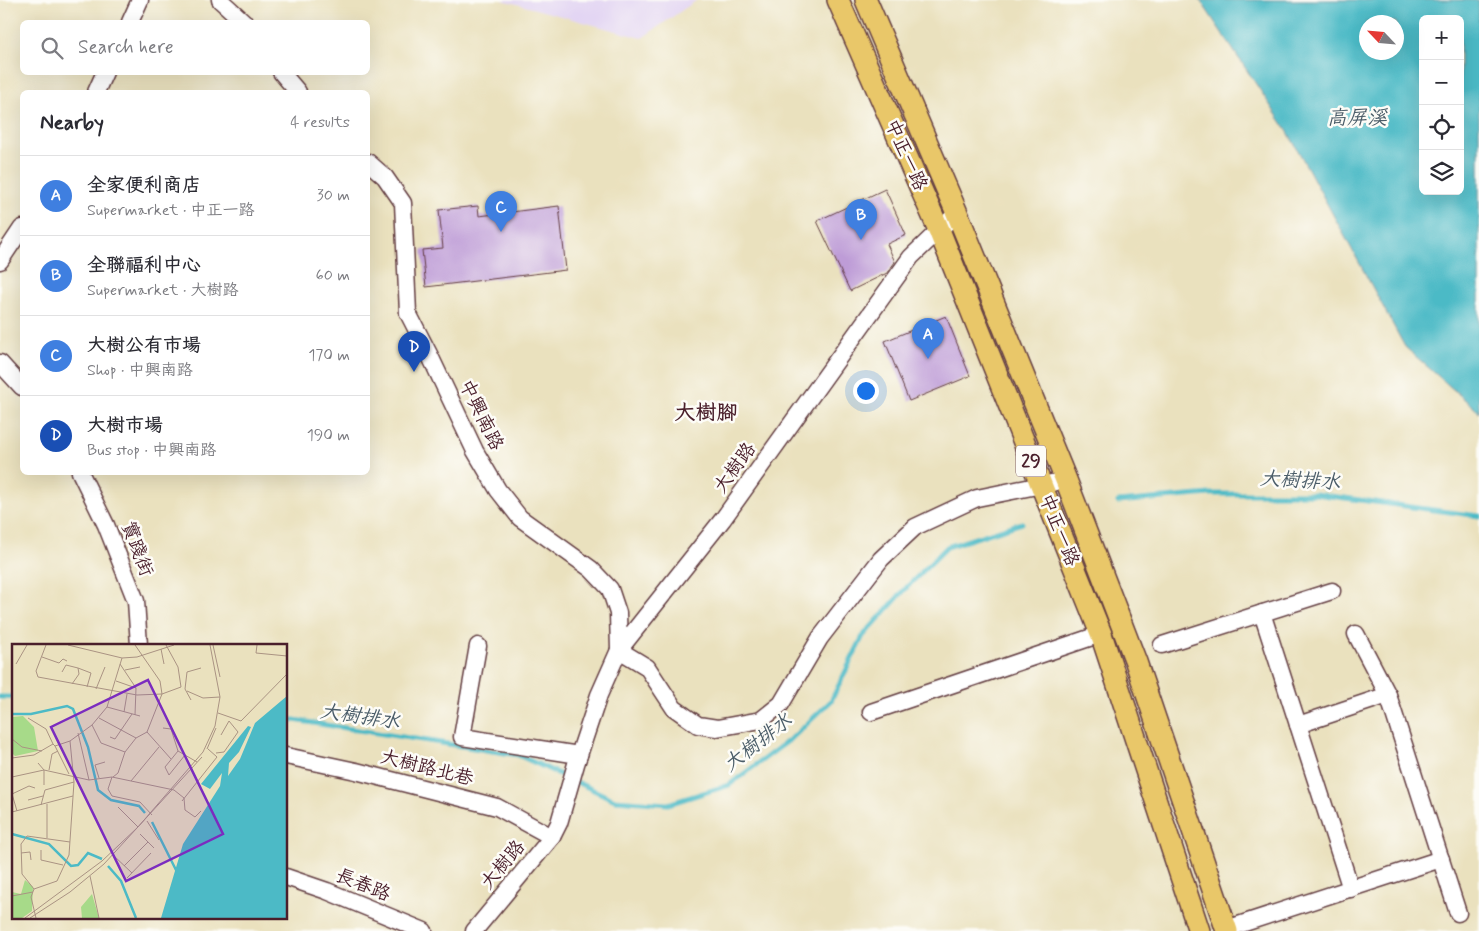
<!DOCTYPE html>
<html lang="en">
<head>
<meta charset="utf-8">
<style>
	body { margin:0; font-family:Mynerve,"LXGW WenKai TC",sans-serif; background:#f2f2f3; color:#2b2b33 }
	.controls { position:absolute; right:15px; top:15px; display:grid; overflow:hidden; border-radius:8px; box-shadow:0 5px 20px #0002 }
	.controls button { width:45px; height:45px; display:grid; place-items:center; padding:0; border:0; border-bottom:1px solid #e1e1e2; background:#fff; color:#2b2b33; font:25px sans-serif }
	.compass { position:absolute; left:1359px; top:15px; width:45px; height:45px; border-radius:50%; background:#fff; box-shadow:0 5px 20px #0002; rotate:296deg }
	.you { position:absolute; left:865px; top:390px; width:18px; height:18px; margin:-12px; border:4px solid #fff; border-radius:50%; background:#1a73e8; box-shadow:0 0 0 8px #1a73e833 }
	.badge { display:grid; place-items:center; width:32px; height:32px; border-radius:50%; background:#b45309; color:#fff; font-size:16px; font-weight:700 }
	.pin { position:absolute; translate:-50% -41px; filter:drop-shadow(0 1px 2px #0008) }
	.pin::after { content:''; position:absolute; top:26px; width:18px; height:15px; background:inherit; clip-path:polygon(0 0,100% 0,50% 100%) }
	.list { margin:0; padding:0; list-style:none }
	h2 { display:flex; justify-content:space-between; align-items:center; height:65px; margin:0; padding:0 20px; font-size:21px }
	h2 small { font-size:16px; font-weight:400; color:#7c7c81 }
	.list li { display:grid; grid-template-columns:32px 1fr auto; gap:15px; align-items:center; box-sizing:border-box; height:80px; padding:0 20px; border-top:1px solid #e1e1e2 }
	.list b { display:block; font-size:19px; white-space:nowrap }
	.list p { margin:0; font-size:16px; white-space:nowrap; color:#7c7c81 }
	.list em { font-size:16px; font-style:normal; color:#7c7c81 }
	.icon { flex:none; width:28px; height:28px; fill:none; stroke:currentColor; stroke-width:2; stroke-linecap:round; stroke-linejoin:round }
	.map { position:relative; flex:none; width:1479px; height:931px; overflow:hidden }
	.search { position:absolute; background:#fff; box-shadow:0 5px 20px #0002; left:20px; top:20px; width:350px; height:55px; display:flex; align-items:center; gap:12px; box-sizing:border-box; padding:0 18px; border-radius:8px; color:#7c7c81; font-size:19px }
	.panel { position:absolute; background:#fff; box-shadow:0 5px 20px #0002; left:20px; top:90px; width:350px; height:385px; border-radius:8px }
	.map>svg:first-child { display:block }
	.built { fill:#e2d4f3 }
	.water { fill:#4cbac6; stroke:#4b6c78; fill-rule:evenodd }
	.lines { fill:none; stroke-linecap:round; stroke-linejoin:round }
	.stream { stroke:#4cbac6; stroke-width:5 }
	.building { fill:#be9cd7 }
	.minor-casing { stroke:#623c41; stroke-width:19 }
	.major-casing { stroke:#623c41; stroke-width:24 }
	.minor { stroke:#fff; stroke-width:16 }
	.major { stroke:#e9c769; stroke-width:21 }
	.labels { text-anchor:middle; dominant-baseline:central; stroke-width:5; stroke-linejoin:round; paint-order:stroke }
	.shield { fill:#fdfcf7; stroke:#806168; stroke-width:1 }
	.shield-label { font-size:18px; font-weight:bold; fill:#4a1f2b }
	.street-label { font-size:19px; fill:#4a1f2b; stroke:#fdfcf7 }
	.water-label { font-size:20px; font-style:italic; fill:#4b5d69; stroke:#fdfcf7 }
	.quarter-label { font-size:21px; font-weight:bold; fill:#4a1f2b; stroke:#fdfcf7 }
	.inset-river { fill:none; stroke:#4cbac6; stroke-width:2.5 }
	.inset-road { fill:none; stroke:#aa9383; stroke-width:1 }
	.view { fill:#7b2cbf; fill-opacity:0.15; stroke:#7b2cbf; stroke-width:2.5 }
	.inset-edge { fill:none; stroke:#4a1f2b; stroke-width:2.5 }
</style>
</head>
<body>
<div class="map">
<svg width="1479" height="931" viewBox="0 0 1479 931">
	<rect width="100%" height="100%" fill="#fdfcf7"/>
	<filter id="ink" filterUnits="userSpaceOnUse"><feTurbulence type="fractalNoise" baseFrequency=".02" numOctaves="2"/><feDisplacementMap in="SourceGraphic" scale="10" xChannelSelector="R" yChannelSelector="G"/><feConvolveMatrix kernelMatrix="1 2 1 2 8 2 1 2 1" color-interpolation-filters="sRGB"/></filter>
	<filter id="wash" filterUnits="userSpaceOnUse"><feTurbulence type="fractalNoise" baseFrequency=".0096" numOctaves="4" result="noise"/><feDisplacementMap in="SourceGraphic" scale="20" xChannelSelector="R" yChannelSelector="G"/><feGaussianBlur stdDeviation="1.12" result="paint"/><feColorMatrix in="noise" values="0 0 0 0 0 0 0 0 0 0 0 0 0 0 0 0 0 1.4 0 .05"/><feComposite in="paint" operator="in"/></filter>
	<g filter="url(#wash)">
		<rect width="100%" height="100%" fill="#eae1be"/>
		<path class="built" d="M502,0h195l-55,38z"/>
		<path class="water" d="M1200,0h279v412l-74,-65 -117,-215zM1423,19h37v172h-37zM1366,22h30v30h-30z"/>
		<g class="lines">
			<g class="stream">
				<path d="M1118,502l92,-8h105l164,22"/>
				<path d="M0,697h14"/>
				<path d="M286,721l8,-1 224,35 97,45 53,4 61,-19 63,-47 39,-37 32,-65 46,-51 38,-38 75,-24"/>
			</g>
		</g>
		<g id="blocks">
			<g class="building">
				<path d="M885,189l21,46 -19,9 8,18 -8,11 -37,18 -33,-70z"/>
				<path d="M478,206l1,10 80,-10 7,64 -140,17 -4,-37 21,-2 -4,-38z"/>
				<path d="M946,316l24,60 -61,25 -24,-60z"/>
			</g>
		</g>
	</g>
	<g filter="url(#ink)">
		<use href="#blocks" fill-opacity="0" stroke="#623c41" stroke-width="1"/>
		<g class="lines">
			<g class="minor-casing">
				<g id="minor">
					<path d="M220,0l24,22"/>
					<path d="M130,22l10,-22"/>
					<path d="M281,72l17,20"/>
					<path d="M96,92l9,-20"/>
					<path d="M368,162l17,15 18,26 5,110 22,43 45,95 23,39 22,28 71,51 19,20 8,24 1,37"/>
					<path d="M0,261l22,-33"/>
					<path d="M0,363l22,24"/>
					<path d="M80,472l26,53 30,76 3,44"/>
					<path d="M1262,613l89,276"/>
					<path d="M1356,634l32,61 70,218"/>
					<path d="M1162,645l170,-54"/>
					<path d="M478,646l-16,91 117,18"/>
					<path d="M619,650l28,17 27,41 24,17 19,3 44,-8 20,-16 39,-66 61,-79 34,-32 62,-29 89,-18"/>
					<path d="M871,712l230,-78"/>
					<path d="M1298,725l90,-30"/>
					<path d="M286,756l70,15 141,36 55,30"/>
					<path d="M286,877l41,14 97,40"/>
					<path d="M1226,929l215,-70"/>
					<path d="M474,931l78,-94 7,-14 17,-59 23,-69 20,-45 104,-131 188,-262 46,-44"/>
				</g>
			</g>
			<g class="major-casing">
				<g id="major">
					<path d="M838,0l101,230 162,404 98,297"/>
					<path d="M866,0l91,213 109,267 70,182 91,269"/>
				</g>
			</g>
			<use href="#minor" class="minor"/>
			<use href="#major" class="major"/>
		</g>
	</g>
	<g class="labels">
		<rect class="shield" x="1016" y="445.5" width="30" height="31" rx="4"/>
		<g class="shield-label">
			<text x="1031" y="461">29</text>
		</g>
		<g class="street-label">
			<text transform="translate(906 155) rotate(66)">中正一路</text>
			<text transform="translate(481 415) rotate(64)">中興南路</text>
			<text transform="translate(735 468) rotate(-54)">大樹路</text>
			<text transform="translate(1059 530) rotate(68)">中正一路</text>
			<text transform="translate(137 549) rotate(69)">實踐街</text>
			<text transform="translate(427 768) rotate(14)">大樹路北巷</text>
			<text transform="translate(503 865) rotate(-50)">大樹路</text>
			<text transform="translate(363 885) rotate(22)">長春路</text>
		</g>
		<g class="water-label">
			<text x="1357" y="118">高屏溪</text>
			<text transform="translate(1300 481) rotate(3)">大樹排水</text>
			<text transform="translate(360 717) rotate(8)">大樹排水</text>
			<text transform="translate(758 743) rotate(-38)">大樹排水</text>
		</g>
		<g class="quarter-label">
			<text x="706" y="413">大樹腳</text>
		</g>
	</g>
	<g transform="translate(12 644)">
		<rect width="275" height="275" fill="#eae1be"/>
		<path d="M11,72l11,11 4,24 -23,5 -3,-3v-36zM13,236l8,7 -1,24 -10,7h-10v-26l9,2zM80,250l7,24h-17l-1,-11z" fill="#a7da89"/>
		<path d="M275,52v222h-126l22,-74 37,-58 2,-13 -12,16 -9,-5 47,-58 3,1 -12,25 -10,11 -1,13 12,-17 15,-36z" fill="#4cbac6"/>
		<path class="inset-river" d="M0,70h19l36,-8 6,3 15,38 10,43 13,10 28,6 6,7M140,178l25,50M0,190l37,10 22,22 7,-1 10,-12 14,6M96,222l13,15 15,37"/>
		<path class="inset-road" d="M34,1l-10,26 2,6 99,18 25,-1 19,-7 -3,-20 -12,-22M56,1l54,13 15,-1 37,-12M201,1l7,32M245,1l-1,8 31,3M149,5l3,15M30,13l17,6 4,-4 4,2M4,20l11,-19M108,20l16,24 -1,27M66,24l13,5 -4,14M113,26l15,-3M50,28l4,-7 12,3 1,6 -7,10M104,37l20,7M84,45l9,-22M175,47l16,7 17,-1M179,56l-6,-11 2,-17 14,-4M95,63l33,9M112,68l3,-18M206,69l23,8 46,-47M16,74l18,11 7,15M87,74l37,20M80,81l9,18 24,9M151,84l8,1 7,22M135,88l24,27M66,89l11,47M98,93l5,2 17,-25M0,95l10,8 20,4M43,102l14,28M195,105l9,-21M166,107l-13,16 4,8 16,-20M166,107l19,11M204,109l8,-1 14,-20 -9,-11 -8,14M0,114l22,-3 19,-11 2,2 15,-5M26,119l6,7v15M37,126l3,-16 6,-3M0,133l32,-7 45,10 23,-3 62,13 10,8 1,12 10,7 6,-6M100,133l-4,12 4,7 28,6 12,13M101,133l5,-4 7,-21 11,-14 11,-6 15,-38 -2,-13 -25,-36M87,134l-4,-13 10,-3M119,137l28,-34M16,156l15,-4M170,157l35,-44 -9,-8M35,160v34M29,161l4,-15 29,-8M106,163l20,20M5,167l-5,-17 17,-8 6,2M0,168l61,-16M135,177l12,19M128,190l14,14M29,206v10l22,5M9,209l9,-1 1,8M101,211l19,18M112,222l24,-24M78,232l9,42M115,234l24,-25M22,245l-12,-15 -1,-30 6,-8 43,6M0,252l21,-4M13,274l77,-57 36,-34 65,-75 12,-26 5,-29 -10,-52M18,274l40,-26 34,-28 98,-107M24,274l-5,-21 3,-8 23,-8 12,-26 5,-73 -4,-41 22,-16 15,-18 15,-49"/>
		<path class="view" d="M136,36l75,154 -97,47 -75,-154z"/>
		<rect width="275" height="275" class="inset-edge"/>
	</g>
</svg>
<div class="controls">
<button>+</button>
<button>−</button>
<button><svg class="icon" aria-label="locate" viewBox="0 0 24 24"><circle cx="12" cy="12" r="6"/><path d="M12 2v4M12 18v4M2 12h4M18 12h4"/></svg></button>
<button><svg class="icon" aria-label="layers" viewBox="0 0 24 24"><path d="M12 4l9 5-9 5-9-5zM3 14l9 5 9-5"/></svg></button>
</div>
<svg class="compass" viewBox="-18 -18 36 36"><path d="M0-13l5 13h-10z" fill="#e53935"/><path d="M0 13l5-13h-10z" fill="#7c7c81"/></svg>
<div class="you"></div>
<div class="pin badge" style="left:928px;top:359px;background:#3f7fe0">A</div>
<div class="pin badge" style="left:861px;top:240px;background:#3f7fe0">B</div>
<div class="pin badge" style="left:501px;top:232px;background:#3f7fe0">C</div>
<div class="pin badge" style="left:414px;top:372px;background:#1a4fb4">D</div>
<div class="search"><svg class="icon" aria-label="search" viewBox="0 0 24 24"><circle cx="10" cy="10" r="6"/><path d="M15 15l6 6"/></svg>Search here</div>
<section class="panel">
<h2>Nearby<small>4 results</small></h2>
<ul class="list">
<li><span class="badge" style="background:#3f7fe0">A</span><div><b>全家便利商店</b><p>Supermarket · 中正一路</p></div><em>30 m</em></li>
<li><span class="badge" style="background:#3f7fe0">B</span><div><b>全聯福利中心</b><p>Supermarket · 大樹路</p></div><em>60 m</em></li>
<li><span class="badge" style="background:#3f7fe0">C</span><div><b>大樹公有市場</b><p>Shop · 中興南路</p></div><em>170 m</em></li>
<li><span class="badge" style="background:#1a4fb4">D</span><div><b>大樹市場</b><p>Bus stop · 中興南路</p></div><em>190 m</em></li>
</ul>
</section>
</div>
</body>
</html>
